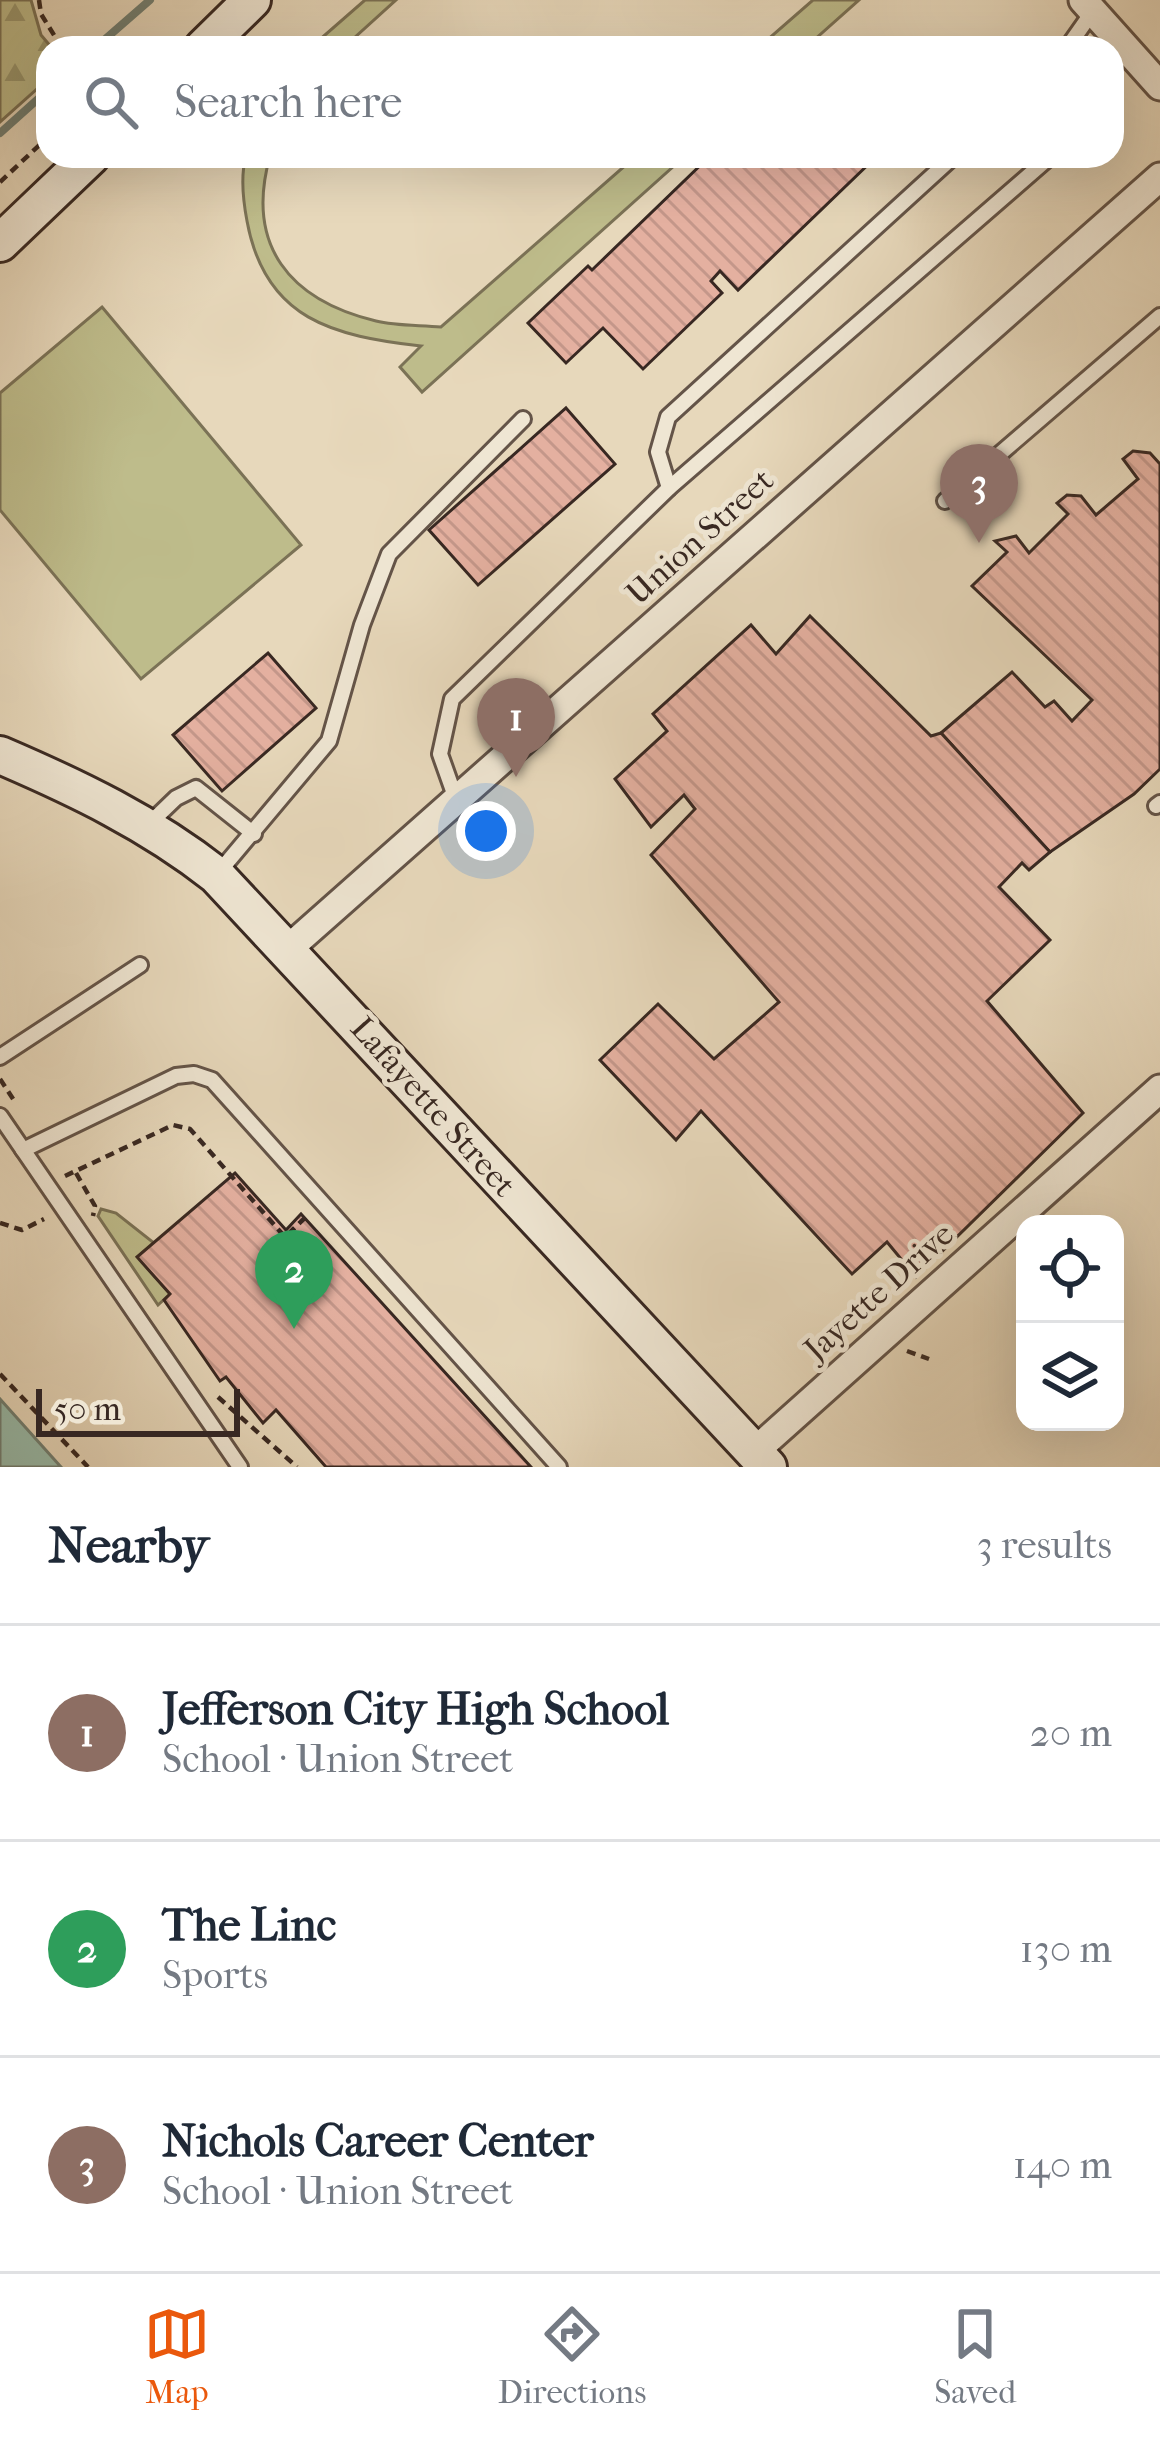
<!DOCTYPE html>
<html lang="en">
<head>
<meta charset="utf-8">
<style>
	body { margin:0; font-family:"IM FELL French Canon",serif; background:#f2f2f3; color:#1f2937 }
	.controls { position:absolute; right:36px; bottom:36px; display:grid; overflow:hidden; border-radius:24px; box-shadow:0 12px 48px #0002 }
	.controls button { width:108px; height:108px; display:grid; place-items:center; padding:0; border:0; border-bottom:3px solid #e0e1e3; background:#fff; color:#1f2937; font:60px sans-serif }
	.scale { position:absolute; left:36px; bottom:30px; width:204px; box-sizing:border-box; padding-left:12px; border:6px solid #382822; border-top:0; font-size:33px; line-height:42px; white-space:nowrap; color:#382822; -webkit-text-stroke:9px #efe6d3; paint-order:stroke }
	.you { position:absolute; left:486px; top:831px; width:42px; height:42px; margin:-30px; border:9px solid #fff; border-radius:50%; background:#1a73e8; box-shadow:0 0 0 18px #1a73e833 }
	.badge { display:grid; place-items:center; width:78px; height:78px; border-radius:50%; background:#ea580c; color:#fff; font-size:39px; font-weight:700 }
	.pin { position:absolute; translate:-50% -99px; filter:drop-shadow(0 3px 6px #0008) }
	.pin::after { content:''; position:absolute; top:63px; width:42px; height:36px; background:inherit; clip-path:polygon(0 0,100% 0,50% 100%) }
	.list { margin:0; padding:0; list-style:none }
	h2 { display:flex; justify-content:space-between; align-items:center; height:156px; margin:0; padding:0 48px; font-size:51px }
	h2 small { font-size:39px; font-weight:400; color:#747a83 }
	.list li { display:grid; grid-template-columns:78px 1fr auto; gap:36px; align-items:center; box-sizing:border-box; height:216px; padding:0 48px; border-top:3px solid #e0e1e3 }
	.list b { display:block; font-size:45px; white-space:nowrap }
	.list p { margin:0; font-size:39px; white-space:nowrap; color:#747a83 }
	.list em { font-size:39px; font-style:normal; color:#747a83 }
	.icon { flex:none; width:66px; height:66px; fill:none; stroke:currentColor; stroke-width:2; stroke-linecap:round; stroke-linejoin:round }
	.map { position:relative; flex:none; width:1160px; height:1467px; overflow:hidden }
	.search { position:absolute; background:#fff; box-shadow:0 12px 48px #0002; left:36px; right:36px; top:36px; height:132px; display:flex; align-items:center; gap:30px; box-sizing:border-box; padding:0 42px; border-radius:36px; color:#747a83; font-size:45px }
	.sheet { height:804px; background:#fff }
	nav { display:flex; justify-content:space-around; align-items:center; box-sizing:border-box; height:168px; border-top:3px solid #e0e1e3; background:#fff; font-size:33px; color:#747a83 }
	nav a { display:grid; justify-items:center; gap:6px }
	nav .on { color:#ea580c }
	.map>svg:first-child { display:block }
	.green { fill:#bebc8b; stroke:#7b7256; stroke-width:3 }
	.forest { fill:url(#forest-firs); stroke:#7b7256; stroke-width:3 }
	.water { fill:#98bbaa; stroke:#728074; stroke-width:3 }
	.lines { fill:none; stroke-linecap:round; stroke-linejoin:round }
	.stream { stroke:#728074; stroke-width:8 }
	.building { fill:url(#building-back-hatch); stroke:#382822; stroke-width:3 }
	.lane-casing { stroke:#645448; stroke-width:20 }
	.street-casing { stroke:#645448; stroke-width:33 }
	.secondary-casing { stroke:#382822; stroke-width:42 }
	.path { stroke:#382822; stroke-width:4.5; stroke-dasharray:9 6; stroke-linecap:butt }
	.lane { stroke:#efe6d3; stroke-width:14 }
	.street { stroke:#efe6d3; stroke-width:27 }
	.secondary { stroke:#efe6d3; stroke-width:36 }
	.labels { text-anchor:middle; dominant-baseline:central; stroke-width:10; stroke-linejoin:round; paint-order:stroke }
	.street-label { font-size:33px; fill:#382822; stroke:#efe6d3 }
</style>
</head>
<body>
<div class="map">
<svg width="1160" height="1467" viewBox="0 0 1160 1467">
	<defs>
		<pattern id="forest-firs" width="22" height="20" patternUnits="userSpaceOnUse" patternTransform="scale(3)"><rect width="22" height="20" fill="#bebc8b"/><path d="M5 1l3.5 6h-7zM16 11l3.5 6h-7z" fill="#9b9971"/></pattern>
		<pattern id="building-back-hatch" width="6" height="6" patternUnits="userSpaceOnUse" patternTransform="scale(3)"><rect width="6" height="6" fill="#e4b0a0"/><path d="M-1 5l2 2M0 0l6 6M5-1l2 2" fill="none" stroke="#c4978a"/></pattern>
	</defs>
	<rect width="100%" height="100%" fill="#e7d8bb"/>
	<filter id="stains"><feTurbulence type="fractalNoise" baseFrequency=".00167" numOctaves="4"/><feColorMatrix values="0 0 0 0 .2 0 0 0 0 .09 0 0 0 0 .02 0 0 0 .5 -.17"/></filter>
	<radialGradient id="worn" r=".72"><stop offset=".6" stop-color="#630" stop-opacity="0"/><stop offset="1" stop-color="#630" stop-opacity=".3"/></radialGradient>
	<g class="green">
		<path d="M365,0h31l-53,48h-33z"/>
		<path d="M813,0h46l-54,48h-47z"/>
		<path d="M246,156h24c-25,89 19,144 106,165 20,5 44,4 65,6l195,-171h49l-263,236 -22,-25 21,-21c-87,-10 -156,-26 -174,-125 -4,-21 -7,-44 -1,-65z"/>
		<path d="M102,307l199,238 -160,134 -141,-169v-117z"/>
		<path d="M101,1209l15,4 38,30 -16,14 32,37 -12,11 -60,-89z"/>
	</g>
	<path class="forest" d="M0,0h31l10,35 11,13h-4v31l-48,43z"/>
	<path class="water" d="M0,1399l61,68h-61z"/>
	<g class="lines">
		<g class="stream">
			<path d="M95,48l55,-48"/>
			<path d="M0,133l48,-43"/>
		</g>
	</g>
	<g class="building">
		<path d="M710,156h167l-139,134 -18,-19 -9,10 11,12 -79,76 -40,-41 -37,35 -38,-40 60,-57 4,4z"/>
		<path d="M566,408l49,56 -137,121 -49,-55z"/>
		<path d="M1133,451l17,2 10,11v305l-26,25 -84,58 -109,-119 71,-61 33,35 9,-6 18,20 20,-21 -120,-114 35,-34 -12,-11 21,-5 13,17 39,-39 -11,-11 10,-8 14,1 15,19 42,-36 -15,-20z"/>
		<path d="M810,616l121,120 10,-3 109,119 -21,18 -7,-7 -23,24 51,53 -63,61 96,112 -167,164 -29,-35 -35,32 -151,-163 -25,29 -76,-80 58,-56 56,55 65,-57 -128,-147 44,-46 -11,-14 -33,32 -36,-48 52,-48 -14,-17 98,-89 25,29z"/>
		<path d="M268,653l48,55 -94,83 -49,-56z"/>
		<path d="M235,1173l51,57 15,-16 230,253h-205l-50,-57 -13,13 -37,-46 -6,4 -56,-81 6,-6 -33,-37z"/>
	</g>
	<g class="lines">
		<g class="lane-casing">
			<g id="lane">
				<path d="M1067,48l26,-37"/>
				<path d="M669,488l-11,-36 10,-35 286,-261"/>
				<path d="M945,501l215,-185"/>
				<path d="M457,802l-17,-48 12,-55 217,-211 382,-332"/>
				<path d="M1156,806l4,-3"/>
				<path d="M150,823l26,-25 20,-10 58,46"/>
				<path d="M219,872l110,-131 33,-116 27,-71 134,-135"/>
				<path d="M0,1057l140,-92"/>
				<path d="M0,1116l240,351"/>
				<path d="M23,1150l153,-74 18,-2 18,6 347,387"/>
			</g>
		</g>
		<g class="street-casing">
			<g id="street">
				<path d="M1083,0l77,86"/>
				<path d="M288,949l872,-772"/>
				<path d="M754,1452l406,-363"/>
			</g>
		</g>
		<g class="secondary-casing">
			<g id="secondary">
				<path d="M203,48l49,-48"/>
				<path d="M0,243l91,-87"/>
				<path d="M0,755c77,33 150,68 216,120l552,592"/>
			</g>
		</g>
		<g class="path">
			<path d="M39,0l2,14 21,34"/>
			<path d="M0,182l48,-45"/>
			<path d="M0,1079l15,23"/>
			<path d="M76,1173l19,33 -2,10"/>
			<path d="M65,1176l108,-51 17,4 95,108 22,-21"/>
			<path d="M0,1223l22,7 22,-11"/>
			<path d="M907,1351l22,8"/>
			<path d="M0,1374l88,93"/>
			<path d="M218,1397l79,70"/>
		</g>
		<use href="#lane" class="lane"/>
		<use href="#street" class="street"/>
		<use href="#secondary" class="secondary"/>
	</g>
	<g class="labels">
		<g class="street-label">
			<text transform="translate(700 537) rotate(-42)">Union Street</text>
			<text transform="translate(433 1107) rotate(48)">Lafayette Street</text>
			<text transform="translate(879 1292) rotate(-42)">Jayette Drive</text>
		</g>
	</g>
	<rect width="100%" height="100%" filter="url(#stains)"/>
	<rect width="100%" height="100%" fill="url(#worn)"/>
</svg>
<div class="controls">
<button><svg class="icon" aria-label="locate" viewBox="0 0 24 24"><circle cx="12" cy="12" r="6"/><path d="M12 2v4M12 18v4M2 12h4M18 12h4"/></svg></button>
<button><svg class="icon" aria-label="layers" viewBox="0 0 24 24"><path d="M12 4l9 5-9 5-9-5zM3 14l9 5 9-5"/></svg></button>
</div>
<div class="scale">50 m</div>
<div class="you"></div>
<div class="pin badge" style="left:516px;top:777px;background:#8d6e63">1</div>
<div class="pin badge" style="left:294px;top:1329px;background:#2e9e5b">2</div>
<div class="pin badge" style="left:979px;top:543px;background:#8d6e63">3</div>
<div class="search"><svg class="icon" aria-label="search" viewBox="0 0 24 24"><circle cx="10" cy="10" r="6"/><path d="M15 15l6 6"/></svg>Search here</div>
</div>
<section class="sheet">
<h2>Nearby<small>3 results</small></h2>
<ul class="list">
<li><span class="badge" style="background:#8d6e63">1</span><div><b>Jefferson City High School</b><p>School · Union Street</p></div><em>20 m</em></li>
<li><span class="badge" style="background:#2e9e5b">2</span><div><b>The Linc</b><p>Sports</p></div><em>130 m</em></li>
<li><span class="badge" style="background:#8d6e63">3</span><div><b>Nichols Career Center</b><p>School · Union Street</p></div><em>140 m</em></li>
</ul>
</section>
<nav>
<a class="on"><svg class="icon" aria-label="map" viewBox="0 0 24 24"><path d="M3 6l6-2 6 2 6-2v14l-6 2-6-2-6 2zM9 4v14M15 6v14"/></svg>Map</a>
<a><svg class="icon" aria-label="directions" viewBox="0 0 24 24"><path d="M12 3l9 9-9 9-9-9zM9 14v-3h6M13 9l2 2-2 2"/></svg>Directions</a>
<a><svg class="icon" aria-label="saved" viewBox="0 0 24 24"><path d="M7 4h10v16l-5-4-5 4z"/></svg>Saved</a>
</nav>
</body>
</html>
